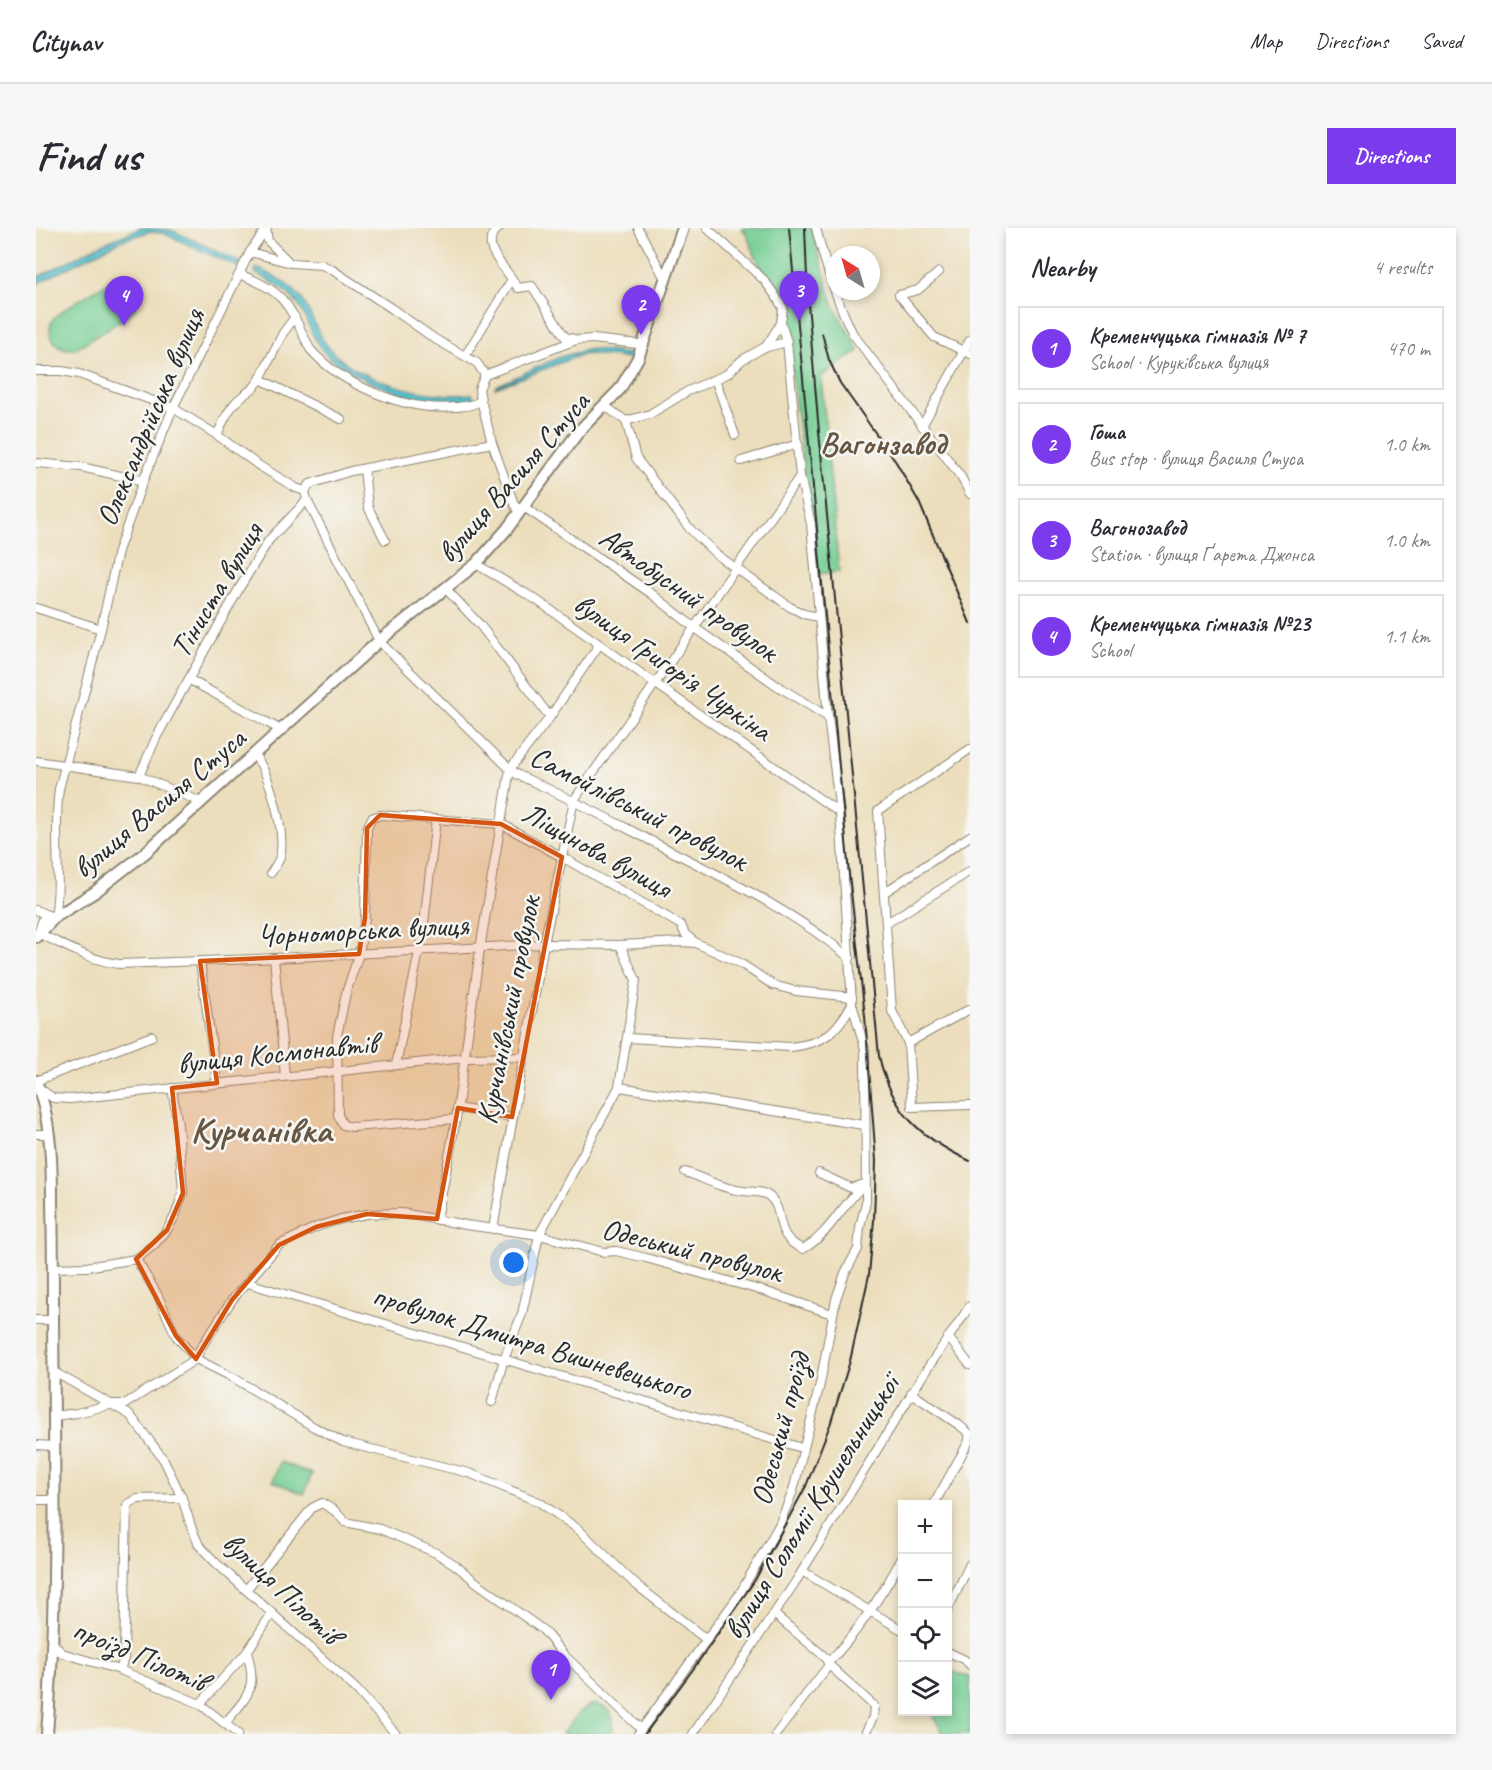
<!DOCTYPE html>
<html lang="en">
<head>
<meta charset="utf-8">
<style>
	body { margin:0; font-family:Caveat,sans-serif; background:#f7f7f7; color:#2b2b33 }
	.controls { position:absolute; right:18px; bottom:18px; display:grid; overflow:hidden; border-radius:0px; box-shadow:0 3px 9px #0003 }
	.controls button { width:54px; height:54px; display:grid; place-items:center; padding:0; border:0; border-bottom:2px solid #e1e1e2; background:#fff; color:#2b2b33; font:30px sans-serif }
	.compass { position:absolute; left:790px; top:18px; width:54px; height:54px; border-radius:50%; background:#fff; box-shadow:0 3px 9px #0003; rotate:323deg }
	.you { position:absolute; left:478px; top:1035px; width:21px; height:21px; margin:-15px; border:4px solid #fff; border-radius:50%; background:#1a73e8; box-shadow:0 0 0 9px #1a73e833 }
	.badge { display:grid; place-items:center; width:39px; height:39px; border-radius:50%; background:#7c3aed; color:#fff; font-size:20px; font-weight:700 }
	.pin { position:absolute; translate:-50% -50px; filter:drop-shadow(0 2px 3px #0008) }
	.pin::after { content:''; position:absolute; top:32px; width:21px; height:18px; background:inherit; clip-path:polygon(0 0,100% 0,50% 100%) }
	.list { margin:0; padding:0; list-style:none }
	h2 { display:flex; justify-content:space-between; align-items:center; height:78px; margin:0; padding:0 24px; font-size:26px }
	h2 small { font-size:20px; font-weight:400; color:#7c7c81 }
	.list li { display:grid; grid-template-columns:39px 1fr auto; gap:18px; align-items:center; box-sizing:border-box; height:84px; margin:0 12px 12px; padding:0 12px; border:2px solid #e1e1e2; border-radius:0px }
	.list b { display:block; font-size:22px; white-space:nowrap }
	.list p { margin:0; font-size:20px; white-space:nowrap; color:#7c7c81 }
	.list em { font-size:20px; font-style:normal; color:#7c7c81 }
	.icon { flex:none; width:33px; height:33px; fill:none; stroke:currentColor; stroke-width:2; stroke-linecap:round; stroke-linejoin:round }
	.map { position:relative; flex:none; width:934px; height:1506px; overflow:hidden; border-radius:0px }
	header { display:flex; align-items:center; gap:36px; box-sizing:border-box; height:84px; padding:0 30px; background:#fff; border-bottom:2px solid #e1e1e2 }
	header strong { font-size:28px }
	nav { display:flex; gap:33px; margin-inline-start:auto; font-size:21px }
	.intro { display:flex; align-items:center; justify-content:space-between; box-sizing:border-box; height:144px; padding:0 36px }
	h1 { margin:0; font-size:42px }
	.button { padding:15px 27px; border-radius:0px; background:#7c3aed; color:#fff; font-size:21px; font-weight:700 }
	main { display:flex; gap:36px; padding:0 36px }
	aside { flex:1; background:#fff; border-radius:0px; box-shadow:0 3px 9px #0003 }
	.map>svg:first-child { display:block }
	.green { fill:#75cd93; stroke:#507c5f; stroke-width:1.5 }
	.water { fill:#57c3cf; stroke:#41777d; stroke-width:1.5 }
	.lines { fill:none; stroke-linecap:round; stroke-linejoin:round }
	.street-casing { stroke:#8c8474; stroke-width:10 }
	.secondary-casing { stroke:#8c8474; stroke-width:14 }
	.street { stroke:#fff; stroke-width:8 }
	.secondary { stroke:#fff; stroke-width:10 }
	.rail { stroke:#2b2b2b; stroke-width:2 }
	.marked { fill:#d5540f; fill-opacity:0.2; stroke:#d5540f; stroke-width:4.5; stroke-linejoin:round }
	.labels { text-anchor:middle; dominant-baseline:central; stroke-width:5; stroke-linejoin:round; paint-order:stroke }
	.street-label { font-size:30px; fill:#2b2b2b; stroke:#f6f6f2 }
	.neighbourhood-label { font-size:32px; font-weight:bold; fill:#675742; stroke:#f6f6f2 }
	.district-label { font-size:36px; font-weight:bold; fill:#675742; stroke:#f6f6f2 }
</style>
</head>
<body>
<header>
<strong>Citynav</strong>
<nav><a>Map</a><a>Directions</a><a>Saved</a></nav>
</header>
<div class="intro"><h1>Find us</h1><a class="button">Directions</a></div>
<main>
<div class="map">
<svg width="934" height="1506" viewBox="0 0 934 1506">
	<rect width="100%" height="100%" fill="#f6f6f2"/>
	<filter id="ink" filterUnits="userSpaceOnUse"><feTurbulence type="fractalNoise" baseFrequency=".0167" numOctaves="2"/><feDisplacementMap in="SourceGraphic" scale="12" xChannelSelector="R" yChannelSelector="G"/><feConvolveMatrix kernelMatrix="1 2 1 2 8 2 1 2 1" color-interpolation-filters="sRGB"/></filter>
	<filter id="wash" filterUnits="userSpaceOnUse"><feTurbulence type="fractalNoise" baseFrequency=".008" numOctaves="4" result="noise"/><feDisplacementMap in="SourceGraphic" scale="24" xChannelSelector="R" yChannelSelector="G"/><feGaussianBlur stdDeviation="1.35" result="paint"/><feColorMatrix in="noise" values="0 0 0 0 0 0 0 0 0 0 0 0 0 0 0 0 0 1.4 0 .05"/><feComposite in="paint" operator="in"/></filter>
	<g filter="url(#wash)">
		<rect width="100%" height="100%" fill="#ecdebc"/>
		<g class="green">
			<path d="M706,0h69l22,76 26,47 -38,25 18,196 -22,2 -31,-246 -3,-6 2,-15 -22,-32 -16,-40z"/>
			<path d="M82,51c8,1 16,3 19,12 3,6 1,13 -3,18 -9,11 -45,31 -59,40 -8,1 -16,-1 -21,-8 -5,-7 -5,-15 -1,-22 7,-10 47,-31 59,-39z"/>
			<path d="M244,1234l32,12 -8,20 -31,-13z"/>
			<path d="M912,1442l22,7v57h-26l-14,-22h18z"/>
			<path d="M559,1476c16,3 22,15 16,30h-49c10,-12 17,-26 33,-30z"/>
		</g>
		<g class="water">
			<path d="M105,0l30,2 69,32v3l-4,1 -73,-33 -15,-1 -26,8 -86,44v-6l64,-33z"/>
			<path d="M220,40c18,7 41,20 50,38 7,13 11,26 19,37 26,37 104,57 147,51l2,4c-37,15 -123,-17 -149,-45 -12,-12 -16,-30 -24,-44 -10,-17 -29,-28 -46,-36z"/>
			<path d="M555,121l44,6v1l-4,3 -40,-5 -11,1 -85,33 1,-2 64,-29z"/>
		</g>
	</g>
	<g filter="url(#ink)">
		<g class="lines">
			<g class="street-casing">
				<g id="street">
					<path d="M230,0l2,13 19,19"/>
					<path d="M602,0l27,51"/>
					<path d="M780,0c9,36 20,72 37,106l108,143 9,17"/>
					<path d="M214,24l41,11 31,2 9,4 60,39 44,31 42,24 8,12"/>
					<path d="M903,44l-21,18 -19,5 35,42 36,17"/>
					<path d="M203,46c48,18 50,32 71,75 31,36 97,63 145,58 10,-1 19,-1 26,-7"/>
					<path d="M476,51l6,9 14,-2 33,51 9,2"/>
					<path d="M729,120l16,-25"/>
					<path d="M429,128l47,-77c-10,-15 -34,-36 -13,-51"/>
					<path d="M0,143h25l18,3 94,34 44,27 41,30 38,23 9,3"/>
					<path d="M449,147l91,-35 17,-1 45,5 4,2"/>
					<path d="M449,147l-6,14 2,11 11,43 22,61 5,9"/>
					<path d="M224,151l23,-46 12,-16"/>
					<path d="M679,151l20,56"/>
					<path d="M569,178l21,15 24,-7 38,-23 39,-17 15,-14 21,-12 24,-6 -6,-19 2,-15 -8,-13 -11,-15 -57,-52"/>
					<path d="M590,193l10,37 54,71 26,25 74,53 14,7 14,3"/>
					<path d="M886,198l48,-86"/>
					<path d="M181,207c5,-11 10,-24 19,-33 8,-9 18,-11 24,-23l81,40"/>
					<path d="M705,233l57,-17"/>
					<path d="M0,235l45,4 62,14"/>
					<path d="M328,241l4,38 17,33"/>
					<path d="M271,272l72,141 131,128 8,6c50,22 98,48 147,73 63,32 130,64 185,110"/>
					<path d="M488,279l128,87 43,34 81,57 52,32"/>
					<path d="M440,336l59,35 305,214"/>
					<path d="M410,361l34,36 70,92"/>
					<path d="M0,380l65,21"/>
					<path d="M154,452l91,50"/>
					<path d="M934,521l-92,62 14,200 16,32 4,64 58,-2"/>
					<path d="M218,527c16,18 32,78 26,102 -2,6 -6,11 -9,16"/>
					<path d="M0,533l103,15 62,26"/>
					<path d="M103,548l18,-40 83,-149 29,-47 38,-40 -2,-9 5,-7 41,-13 141,-28"/>
					<path d="M849,664l85,-56"/>
					<path d="M0,682l9,4 -7,19c28,13 51,27 81,31l138,-5 287,-15 76,1 62,-3 14,1"/>
					<path d="M9,686l10,3c7,-43 -2,-85 4,-128l42,-160 17,-78 25,-70 30,-73 77,-156 17,-24"/>
					<path d="M851,695l83,-52"/>
					<path d="M238,730l11,118"/>
					<path d="M164,733l17,122"/>
					<path d="M592,810l163,9c33,-4 45,-14 61,-43"/>
					<path d="M872,815l62,-34"/>
					<path d="M360,837l27,-133 13,-113"/>
					<path d="M0,853l116,-45"/>
					<path d="M583,859l245,38"/>
					<path d="M3,860l14,10 17,1 395,-41 59,-1"/>
					<path d="M421,880l55,9"/>
					<path d="M420,891l-103,8 -10,-2 -5,-10 -1,-79 9,-43 13,-39 6,-36 2,-90 5,-10 8,-3 121,9 61,33 119,68 4,9 11,9 44,20 33,22 23,6 56,6"/>
					<path d="M0,906h13"/>
					<path d="M649,944c19,6 37,17 58,19 8,1 20,-1 27,6 16,15 2,39 33,52 27,-15 39,-45 62,-65"/>
					<path d="M783,945l32,15 12,-4"/>
					<path d="M401,991l19,-100 24,-170 30,-180 40,-52 49,-72"/>
					<path d="M457,1001l51,-285 30,-144 226,-324"/>
					<path d="M100,1031l21,35 19,42 20,23 38,19 80,49 29,15 126,31 70,29 39,27 56,54 73,57"/>
					<path d="M17,1040l33,-1 50,-8 18,-14 13,-15 8,-14 8,-23 -5,-68 -6,-37"/>
					<path d="M212,1055l554,165"/>
					<path d="M0,1092h17"/>
					<path d="M912,1109l22,28"/>
					<path d="M18,1144l76,43 34,45 18,38 10,31 7,16 16,17 141,127 40,45"/>
					<path d="M875,1165l48,32 11,9 -2,9 -34,61"/>
					<path d="M456,1174l12,-43 18,-45 17,-79 80,-148 17,-107 -16,-35"/>
					<path d="M18,1188l23,-3 36,-9h12l71,-45 4,-10 32,-49 47,-55 37,-18 25,-8 26,-5 35,-1 64,12 73,10 65,17 12,-1 30,7 121,34 65,22"/>
					<path d="M0,1217l18,1"/>
					<path d="M0,1272h18"/>
					<path d="M766,1343l100,59"/>
					<path d="M210,1362l66,-82 10,-5 13,8 10,11 35,7 56,24 18,11 22,18 67,48 20,24 78,75"/>
					<path d="M912,1381l22,-45"/>
					<path d="M738,1386l51,43 4,8 -53,69"/>
					<path d="M16,1414l10,11 58,17 80,34 38,30"/>
					<path d="M912,1424l17,8 5,5"/>
					<path d="M792,1435c30,-31 54,-68 74,-105"/>
					<path d="M793,1437l45,41 -1,11 -8,17"/>
					<path d="M84,1442l4,-12 3,-153 10,-6 45,-1"/>
					<path d="M164,1476l47,-52 25,-39"/>
					<path d="M189,1495c23,-27 33,-34 22,-71"/>
					<path d="M602,1506l101,-139 40,-70 14,-34 27,-107 16,-85 9,-26 13,-24 2,-22 6,-25 -1,-153 -13,-45 -12,-191 -12,-96 -17,-193 -11,-48 -13,-134"/>
					<path d="M657,1506l103,-153 129,-209 45,-66"/>
				</g>
			</g>
			<g class="secondary-casing">
				<g id="secondary">
					<path d="M0,709l19,-20 40,-25 50,-39 234,-212 97,-77 31,-35 72,-98 41,-42 18,-31 45,-130"/>
					<path d="M0,853c15,38 16,81 16,121 1,38 1,76 1,114 1,139 5,279 -6,418"/>
				</g>
			</g>
			<use href="#street" class="street"/>
			<use href="#secondary" class="secondary"/>
			<g class="rail">
				<path d="M769,0l3,75 11,129 60,624c13,56 40,81 91,105"/>
				<path d="M786,105l7,27 11,23 56,79 23,40 51,121"/>
				<path d="M609,1506l49,-66 61,-88 51,-94 24,-61 20,-64 19,-86 5,-55 2,-59 -11,-145 -16,-142 -60,-646"/>
			</g>
		</g>
	</g>
	<path class="marked" d="M344,587l121,9 61,33 -50,260 -54,-9 -21,111 -70,-5 -51,13 -37,18 -47,55 -36,59 -20,-23 -40,-77 31,-29 16,-37 -11,-105 45,-5 -17,-122 159,-7 6,-36 2,-90z"/>
	<g class="labels">
		<g class="street-label">
			<text transform="translate(114 189) rotate(-67)">Олександрійська вулиця</text>
			<text transform="translate(477 249) rotate(-49)">вулиця Василя Стуса</text>
			<text transform="translate(180 362) rotate(-59)">Тіниста вулиця</text>
			<text transform="translate(653 366) rotate(35)">Автобусний провулок</text>
			<text transform="translate(637 439) rotate(35)">вулиця Григорія Чуркіна</text>
			<text transform="translate(123 575) rotate(-40)">вулиця Василя Стуса</text>
			<text transform="translate(603 580) rotate(27)">Самойлівський провулок</text>
			<text transform="translate(561 622) rotate(29)">Ліщинова вулиця</text>
			<text transform="translate(327 702) rotate(-3)">Чорноморська вулиця</text>
			<text transform="translate(472 782) rotate(-79)">Курчанівський провулок</text>
			<text transform="translate(241 825) rotate(-6)">вулиця Космонавтів</text>
			<text transform="translate(656 1022) rotate(14)">Одеський провулок</text>
			<text transform="translate(496 1114) rotate(17)">провулок Дмитра Вишневецького</text>
			<text transform="translate(744 1201) rotate(-75)">Одеський проїзд</text>
			<text transform="translate(775 1279) rotate(-58)">вулиця Соломії Крушельницької</text>
			<text transform="translate(246 1360) rotate(43)">вулиця Пілотів</text>
			<text transform="translate(104 1427) rotate(23)">проїзд Пілотів</text>
		</g>
		<g class="neighbourhood-label">
			<text x="847" y="215">Вагонзавод</text>
		</g>
		<g class="district-label">
			<text x="225" y="902">Курчанівка</text>
		</g>
	</g>
</svg>
<div class="controls">
<button>+</button>
<button>−</button>
<button><svg class="icon" aria-label="locate" viewBox="0 0 24 24"><circle cx="12" cy="12" r="6"/><path d="M12 2v4M12 18v4M2 12h4M18 12h4"/></svg></button>
<button><svg class="icon" aria-label="layers" viewBox="0 0 24 24"><path d="M12 4l9 5-9 5-9-5zM3 14l9 5 9-5"/></svg></button>
</div>
<svg class="compass" viewBox="-18 -18 36 36"><path d="M0-13l5 13h-10z" fill="#e53935"/><path d="M0 13l5-13h-10z" fill="#7c7c81"/></svg>
<div class="you"></div>
<div class="pin badge" style="left:515px;top:1472px">1</div>
<div class="pin badge" style="left:605px;top:107px">2</div>
<div class="pin badge" style="left:763px;top:93px">3</div>
<div class="pin badge" style="left:88px;top:98px">4</div>
</div>
<aside>
<h2>Nearby<small>4 results</small></h2>
<ul class="list">
<li><span class="badge">1</span><div><b>Кременчуцька гімназія № 7</b><p>School · Куруківська вулиця</p></div><em>470 m</em></li>
<li><span class="badge">2</span><div><b>Гоша</b><p>Bus stop · вулиця Василя Стуса</p></div><em>1.0 km</em></li>
<li><span class="badge">3</span><div><b>Вагонозавод</b><p>Station · вулиця Ґарета Джонса</p></div><em>1.0 km</em></li>
<li><span class="badge">4</span><div><b>Кременчуцька гімназія №23</b><p>School</p></div><em>1.1 km</em></li>
</ul>
</aside>
</main>
</body>
</html>
